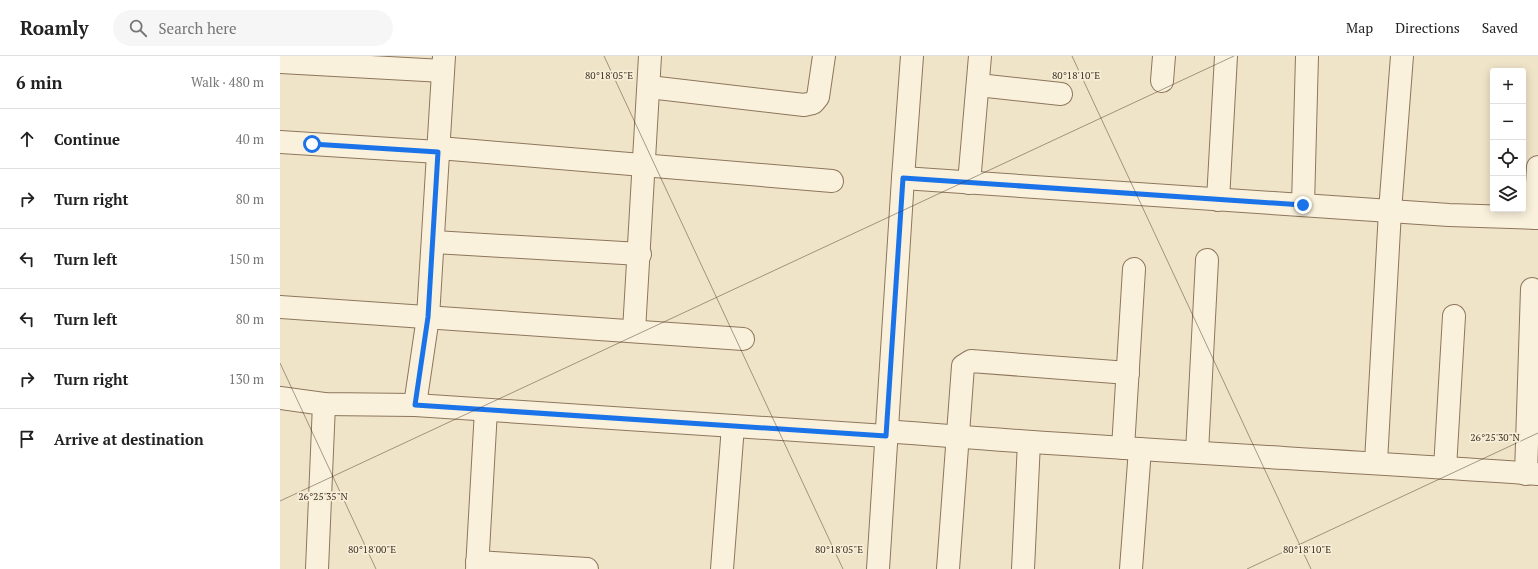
<!DOCTYPE html>
<html lang="en">
<head>
<meta charset="utf-8">
<style>
	body { margin:0; font-family:"PT Serif",serif; background:#f6f6f6; color:#222 }
	.controls { position:absolute; right:12px; top:12px; display:grid; overflow:hidden; border-radius:4px; box-shadow:0 2px 10px #0003 }
	.controls button { width:36px; height:36px; display:grid; place-items:center; padding:0; border:0; border-bottom:1px solid #e0e0e0; background:#fff; color:#222; font:20px sans-serif }
	.stop { position:absolute; width:12px; height:12px; margin:-9px; border:3px solid #1a73e8; border-radius:50%; background:#fff }
	.stop.end { background:#1a73e8; border-color:#fff; box-shadow:0 1px 4px #0008 }
	.list { margin:0; padding:0; list-style:none }
	h2 { display:flex; justify-content:space-between; align-items:center; height:52px; margin:0; padding:0 16px; font-size:17px }
	h2 small { font-size:13px; font-weight:400; color:#767676 }
	.list li { display:grid; grid-template-columns:26px 1fr auto; gap:12px; align-items:center; box-sizing:border-box; height:60px; padding:0 16px; border-top:1px solid #e0e0e0 }
	.list b { display:block; font-size:15px; white-space:nowrap }
	.list em { font-size:13px; font-style:normal; color:#767676 }
	.icon { flex:none; width:22px; height:22px; fill:none; stroke:currentColor; stroke-width:2; stroke-linecap:round; stroke-linejoin:round }
	.map { position:relative; flex:none; width:1258px; height:513px; overflow:hidden }
	header { display:flex; align-items:center; gap:24px; box-sizing:border-box; height:56px; padding:0 20px; background:#fff; border-bottom:1px solid #e0e0e0 }
	header strong { font-size:19px }
	nav { display:flex; gap:22px; margin-inline-start:auto; font-size:14px }
	.search { width:280px; height:36px; background:#f6f6f6; display:flex; align-items:center; gap:10px; box-sizing:border-box; padding:0 14px; border-radius:22px; color:#767676; font-size:15px }
	main { display:flex }
	aside { flex:1; background:#fff }
	.map>svg:first-child { display:block }
	.lines { fill:none; stroke-linecap:round; stroke-linejoin:round }
	.street-casing { stroke:#8d765c; stroke-width:24 }
	.street { stroke:#faf1dc; stroke-width:22 }
	.route { stroke:#1a73e8; stroke-width:5 }
	.ticks { fill:none; stroke:#3d2e20; stroke-width:1; stroke-opacity:0.45 }
	.ticks-label { font-size:10px; text-anchor:middle; fill:#3d2e20; stroke:#f7eed8; stroke-width:3.5; stroke-linejoin:round; paint-order:stroke }
</style>
</head>
<body>
<header>
<strong>Roamly</strong>
<div class="search"><svg class="icon" aria-label="search" viewBox="0 0 24 24"><circle cx="10" cy="10" r="6"/><path d="M15 15l6 6"/></svg>Search here</div>
<nav><a>Map</a><a>Directions</a><a>Saved</a></nav>
</header>
<main>
<aside>
<h2>6 min<small>Walk · 480 m</small></h2>
<ul class="list">
<li><svg class="icon" aria-label="ahead" viewBox="0 0 24 24"><path d="M12 20V5M6 11l6-6 6 6"/></svg><div><b>Continue</b></div><em>40 m</em></li>
<li><svg class="icon" aria-label="right" viewBox="0 0 24 24"><path d="M7 20v-9h11M14 6l5 5-5 5"/></svg><div><b>Turn right</b></div><em>80 m</em></li>
<li><svg class="icon" aria-label="left" viewBox="0 0 24 24"><path d="M17 20v-9H6M10 6l-5 5 5 5"/></svg><div><b>Turn left</b></div><em>150 m</em></li>
<li><svg class="icon" aria-label="left" viewBox="0 0 24 24"><path d="M17 20v-9H6M10 6l-5 5 5 5"/></svg><div><b>Turn left</b></div><em>80 m</em></li>
<li><svg class="icon" aria-label="right" viewBox="0 0 24 24"><path d="M7 20v-9h11M14 6l5 5-5 5"/></svg><div><b>Turn right</b></div><em>130 m</em></li>
<li><svg class="icon" aria-label="arrive" viewBox="0 0 24 24"><path d="M6 21V4h12l-3 4 3 4H6"/></svg><div><b>Arrive at destination</b></div></li>
</ul>
</aside>
<div class="map">
<svg width="1258" height="513" viewBox="0 0 1258 513">
	<rect width="100%" height="100%" fill="#f0e4c8"/>
	<g class="lines">
		<g class="street-casing">
			<g id="street">
				<path d="M0,6l163,9"/>
				<path d="M882,25l2,-25"/>
				<path d="M698,29l83,9"/>
				<path d="M369,31l155,18 9,-2 5,-6 6,-41"/>
				<path d="M0,86l158,10"/>
				<path d="M159,92l393,33"/>
				<path d="M623,122l546,37 89,3"/>
				<path d="M689,127l11,-127"/>
				<path d="M938,144l8,-144"/>
				<path d="M1023,149l4,-149"/>
				<path d="M1255,162l3,-51"/>
				<path d="M154,186l206,12"/>
				<path d="M0,251l463,32"/>
				<path d="M354,275l16,-275"/>
				<path d="M0,342l44,6 91,1 471,31"/>
				<path d="M135,349l13,-88 16,-261"/>
				<path d="M606,375c217,18 435,28 652,43"/>
				<path d="M843,392l11,-179"/>
				<path d="M917,396l10,-192"/>
				<path d="M1096,406l14,-251 12,-155"/>
				<path d="M1165,412l9,-152"/>
				<path d="M1246,418l6,-185"/>
				<path d="M197,506l110,7"/>
				<path d="M37,513l7,-165"/>
				<path d="M197,513l9,-159"/>
				<path d="M442,513l11,-143"/>
				<path d="M598,513l25,-391 9,-122"/>
				<path d="M668,513l15,-203 8,-5 157,12"/>
				<path d="M743,513l6,-127"/>
				<path d="M851,513l9,-120"/>
			</g>
		</g>
		<use href="#street" class="street"/>
	</g>
	<g class="lines">
		<path class="route" d="M32,88l126,8 -10,165 -13,88 471,31 17,-258 400,27"/>
	</g>
	<path class="ticks" d="M324,0l239,513M792,0l239,513M0,307l96,206M0,445l954,-445M967,513l291,-136"/>
	<g class="ticks-label">
		<text x="329" y="23">80°18'05"E</text>
		<text x="796" y="23">80°18'10"E</text>
		<text x="1215" y="385">26°25'30"N</text>
		<text x="43" y="444">26°25'35"N</text>
		<text x="92" y="497">80°18'00"E</text>
		<text x="559" y="497">80°18'05"E</text>
		<text x="1027" y="497">80°18'10"E</text>
	</g>
</svg>
<div class="controls">
<button>+</button>
<button>−</button>
<button><svg class="icon" aria-label="locate" viewBox="0 0 24 24"><circle cx="12" cy="12" r="6"/><path d="M12 2v4M12 18v4M2 12h4M18 12h4"/></svg></button>
<button><svg class="icon" aria-label="layers" viewBox="0 0 24 24"><path d="M12 4l9 5-9 5-9-5zM3 14l9 5 9-5"/></svg></button>
</div>
<div class="stop" style="left:32px;top:88px"></div>
<div class="stop end" style="left:1023px;top:149px"></div>
</div>
</main>
</body>
</html>
